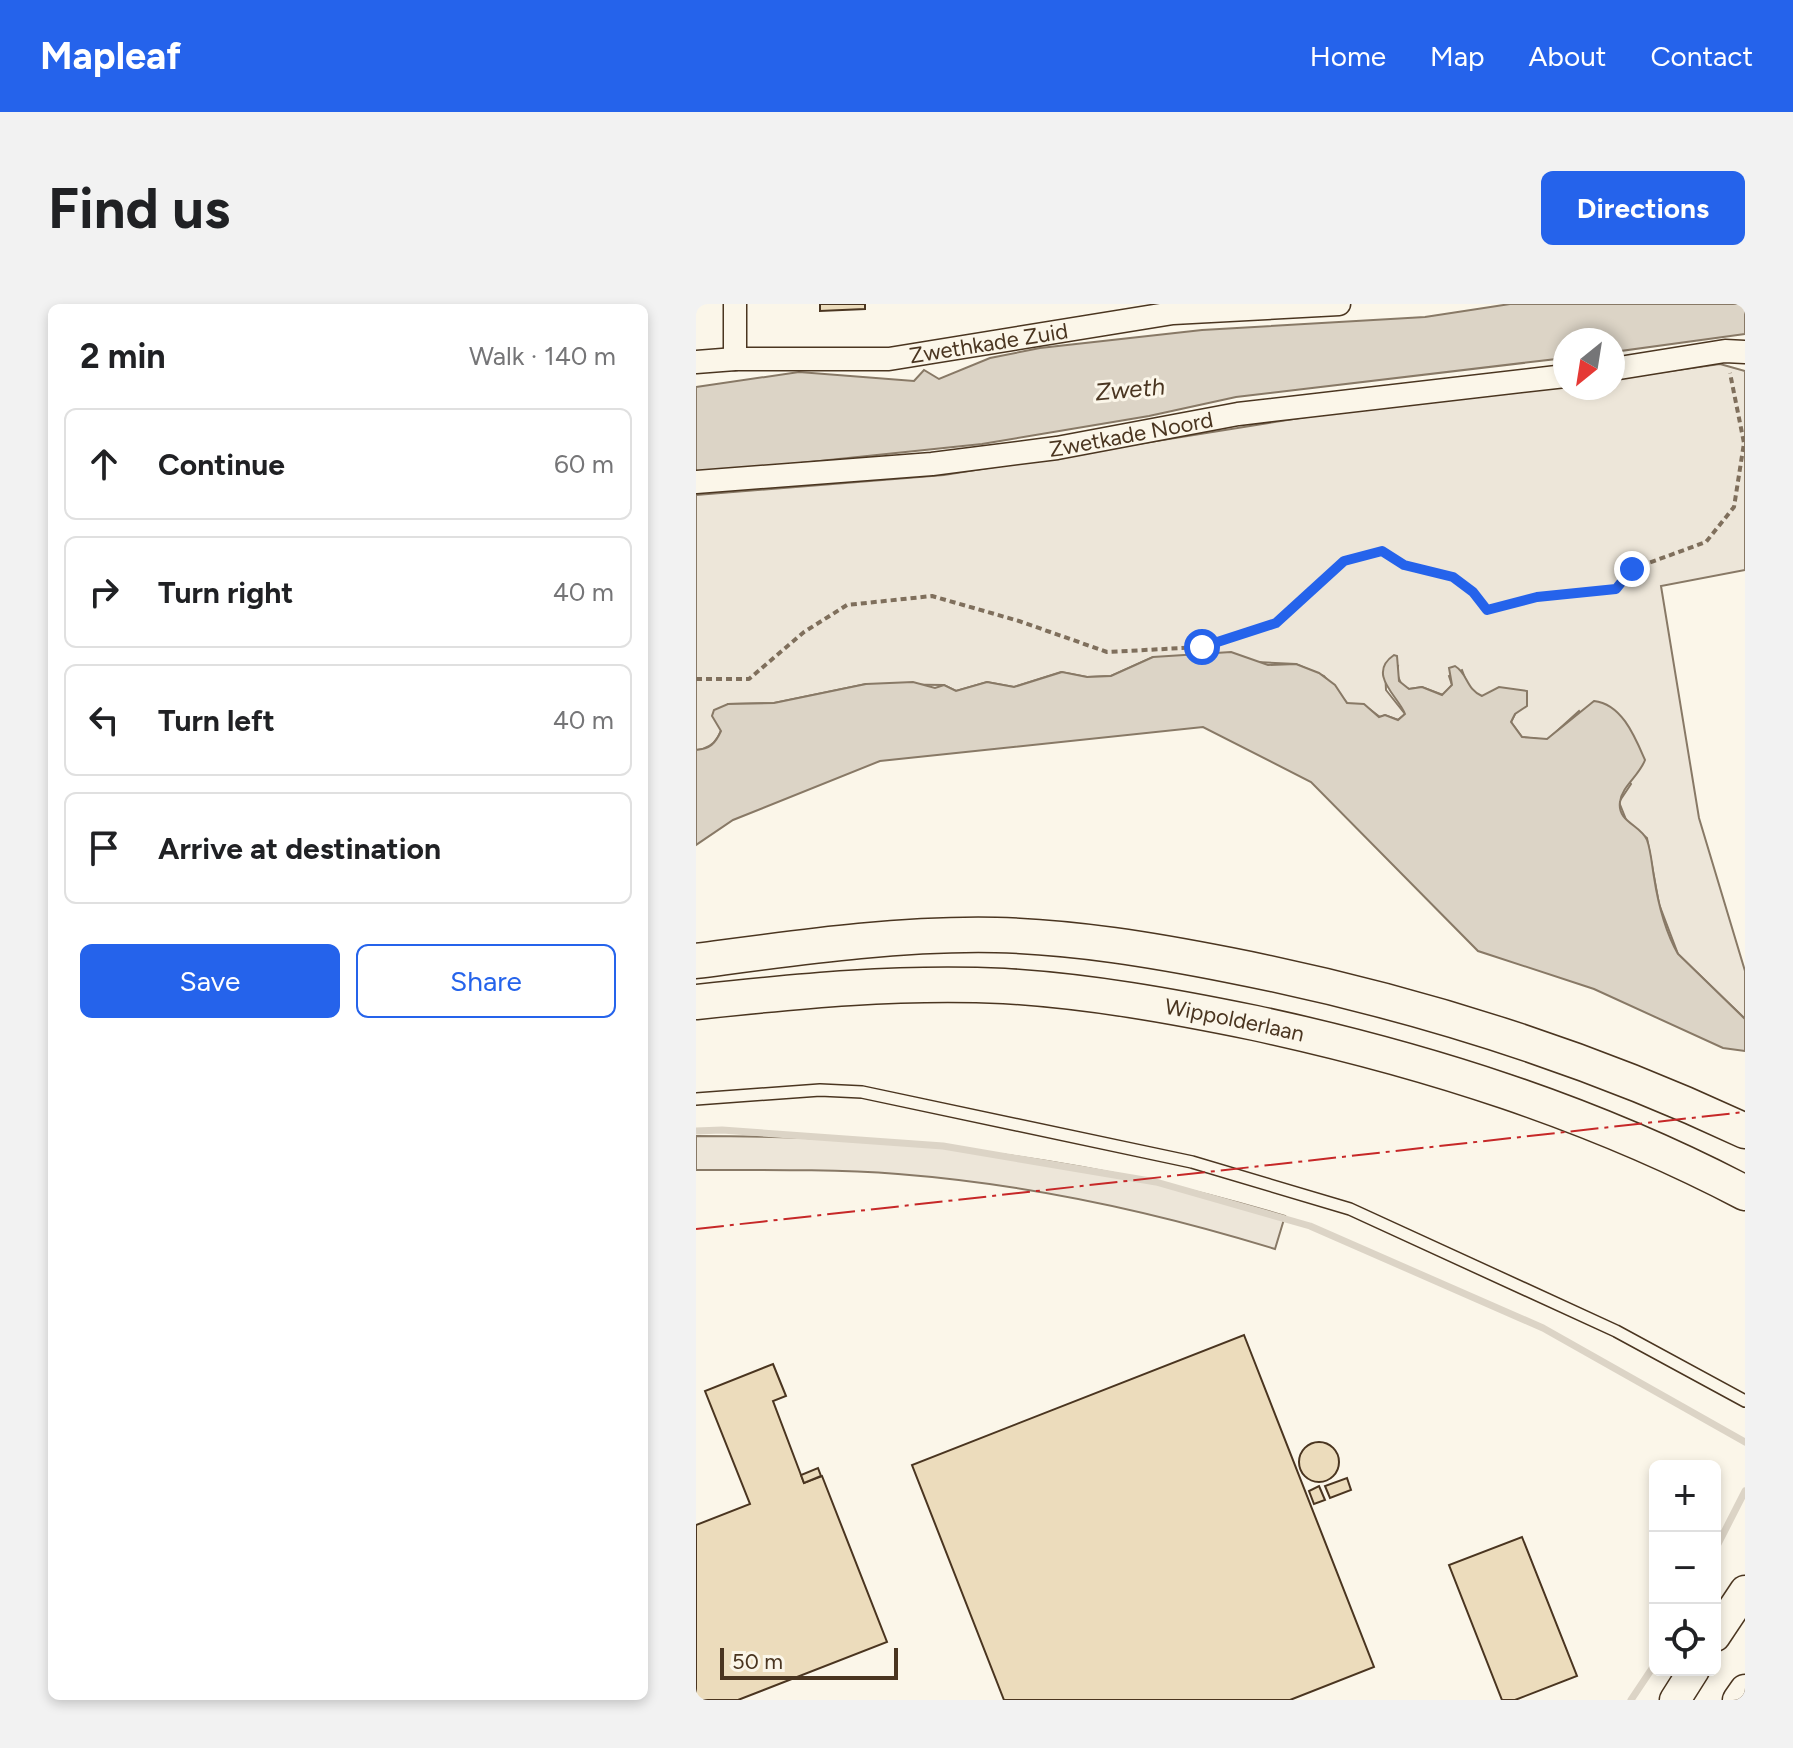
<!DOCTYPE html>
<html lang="en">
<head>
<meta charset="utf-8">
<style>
	body { margin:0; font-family:Figtree,sans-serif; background:#f2f2f2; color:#202124 }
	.controls { position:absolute; right:24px; bottom:24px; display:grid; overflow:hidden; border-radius:12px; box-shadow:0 4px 12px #0003 }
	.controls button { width:72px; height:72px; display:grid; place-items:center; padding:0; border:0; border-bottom:2px solid #e0e0e0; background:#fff; color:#202124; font:40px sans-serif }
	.compass { position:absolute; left:857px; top:24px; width:72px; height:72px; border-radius:50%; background:#fff; box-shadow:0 4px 12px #0003; rotate:210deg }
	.scale { position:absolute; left:24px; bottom:20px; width:178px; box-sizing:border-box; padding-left:8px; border:4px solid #4a3520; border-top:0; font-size:22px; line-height:28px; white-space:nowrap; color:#4a3520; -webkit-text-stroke:6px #fbf6e9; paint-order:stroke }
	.stop { position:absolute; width:24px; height:24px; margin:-18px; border:6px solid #2563eb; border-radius:50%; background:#fff }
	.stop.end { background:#2563eb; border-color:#fff; box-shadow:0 2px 8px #0008 }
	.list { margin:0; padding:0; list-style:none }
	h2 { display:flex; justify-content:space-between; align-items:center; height:104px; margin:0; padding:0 32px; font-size:34px }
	h2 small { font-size:26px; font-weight:400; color:#757577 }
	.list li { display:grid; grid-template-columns:52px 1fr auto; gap:24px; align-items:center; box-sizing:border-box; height:112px; margin:0 16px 16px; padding:0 16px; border:2px solid #e0e0e0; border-radius:12px }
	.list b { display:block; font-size:30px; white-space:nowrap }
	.list em { font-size:26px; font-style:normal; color:#757577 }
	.actions { display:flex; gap:16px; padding:24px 32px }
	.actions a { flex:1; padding:18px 0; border:2px solid #2563eb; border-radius:12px; text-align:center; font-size:28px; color:#2563eb }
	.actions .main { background:#2563eb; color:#fff }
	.icon { flex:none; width:44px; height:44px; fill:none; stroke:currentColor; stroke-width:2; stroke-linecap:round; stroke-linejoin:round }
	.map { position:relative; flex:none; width:1049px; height:1396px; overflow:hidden; border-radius:12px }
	header { display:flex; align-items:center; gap:48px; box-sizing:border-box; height:112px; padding:0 40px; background:#2563eb; color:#fff }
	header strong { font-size:38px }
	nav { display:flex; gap:44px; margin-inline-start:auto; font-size:28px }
	.intro { display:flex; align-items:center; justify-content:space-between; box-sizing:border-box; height:192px; padding:0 48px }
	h1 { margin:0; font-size:56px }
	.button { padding:20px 36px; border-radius:12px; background:#2563eb; color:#fff; font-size:28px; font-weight:700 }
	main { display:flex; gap:48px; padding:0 48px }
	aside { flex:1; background:#fff; border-radius:12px; box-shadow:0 4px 12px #0003 }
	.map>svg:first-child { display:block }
	.green { fill:#ede6d9; stroke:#887966; stroke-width:2 }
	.water { fill:#dcd4c6; stroke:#887966; stroke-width:2 }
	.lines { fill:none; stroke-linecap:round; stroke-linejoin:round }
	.stream { stroke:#dcd4c6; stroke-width:7 }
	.building { fill:#ecdcbc; stroke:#4a3520; stroke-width:2 }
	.service-casing { stroke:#4a3520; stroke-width:14 }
	.minor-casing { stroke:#4a3520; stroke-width:25 }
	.secondary-casing { stroke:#4a3520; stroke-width:33 }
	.primary-casing { stroke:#4a3520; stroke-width:37 }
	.path { stroke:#7f6f5c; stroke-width:4; stroke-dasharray:6 4; stroke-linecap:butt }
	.service { stroke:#fbf6e9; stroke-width:11 }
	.minor { stroke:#fbf6e9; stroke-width:22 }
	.secondary { stroke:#fbf6e9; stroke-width:30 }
	.primary { stroke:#fbf6e9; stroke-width:34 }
	.power { stroke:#c62828; stroke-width:2; stroke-dasharray:28 6 4 6; stroke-linecap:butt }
	.route { stroke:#2563eb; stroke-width:10 }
	.labels { text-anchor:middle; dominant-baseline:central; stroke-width:6; stroke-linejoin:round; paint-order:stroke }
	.street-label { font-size:22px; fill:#4a3520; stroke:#fbf6e9 }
	.water-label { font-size:24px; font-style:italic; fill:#4a3520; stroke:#fbf6e9 }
</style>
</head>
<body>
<header>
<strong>Mapleaf</strong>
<nav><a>Home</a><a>Map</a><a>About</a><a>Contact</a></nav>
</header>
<div class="intro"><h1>Find us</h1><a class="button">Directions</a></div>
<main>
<aside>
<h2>2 min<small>Walk · 140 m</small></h2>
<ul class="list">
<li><svg class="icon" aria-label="ahead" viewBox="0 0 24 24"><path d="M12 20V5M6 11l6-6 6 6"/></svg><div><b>Continue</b></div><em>60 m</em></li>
<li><svg class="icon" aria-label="right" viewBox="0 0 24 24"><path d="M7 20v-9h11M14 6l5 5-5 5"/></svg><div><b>Turn right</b></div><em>40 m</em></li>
<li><svg class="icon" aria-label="left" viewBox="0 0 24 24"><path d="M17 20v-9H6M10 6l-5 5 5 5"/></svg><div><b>Turn left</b></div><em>40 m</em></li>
<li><svg class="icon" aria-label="arrive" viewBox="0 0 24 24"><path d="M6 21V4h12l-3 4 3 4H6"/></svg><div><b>Arrive at destination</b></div></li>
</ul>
<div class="actions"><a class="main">Save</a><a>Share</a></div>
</aside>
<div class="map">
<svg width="1049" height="1396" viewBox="0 0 1049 1396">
	<rect width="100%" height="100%" fill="#fbf6e9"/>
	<g class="green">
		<path d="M1024,60l25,7v199l-84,16 38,232 46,153v48l-67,-65 -19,-50 -12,-66 -20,-16 -8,-20 12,-18 -52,-73 -32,29 -25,-3 -11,-15 4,-8 -24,-20 -9,3 -13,-8 -7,-19 -13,6 3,9 -9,10 -21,-8 -13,2 -7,-3 -5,-12 1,-8 -13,3 1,21 19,24 -7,6 -13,-5 -5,2 -11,-8 -22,-6 -23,-27 -28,-12 -143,-7 -42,19 -24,1 -26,-5 -47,15 -27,-5 -31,9 -12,-6 -78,-1 -92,19 -46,1c-5,21 -7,44 -32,46v-255l248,-20 400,-64 221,-25 48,2v-9z"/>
		<path d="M0,832c209,0 388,19 589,80l-10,33c-123,-38 -249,-65 -377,-75 -67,-5 -135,-4 -202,-4z"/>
	</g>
	<g class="water">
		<path d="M814,0h235v30l-132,18v-12h-48v18l-329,39 -87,19 -167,28 -286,30v-87l103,-15 115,9 10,-11 15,9 51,-21 50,-10 162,-18 223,-13z"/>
		<path d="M535,348l37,13 28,-1 23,9 16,12 12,18 17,1 15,13 6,-2 13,5 7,-6c-6,-17 -39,-40 -11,-59l3,1 2,25 10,8 13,-2 20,8 10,-10 -3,-17 6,-2c13,8 11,23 27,30l17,-9 28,4v15l-12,8 -4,8 11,15 25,2 47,-38c28,3 41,36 51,59 -6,16 -23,26 -25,42 -3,20 21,23 27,38 4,11 5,26 7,37 4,26 11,54 24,77l67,65v32l-22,-3 -129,-59 -116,-38 -167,-169 -108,-55 -323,34 -147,59 -37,25v-95c14,-1 19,-6 25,-19l-9,-15 2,-6 14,-6 46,-1 92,-19 47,-2 22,6 9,-3 12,6 31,-9 27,5 48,-15 25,5 24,-1 42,-19z"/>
	</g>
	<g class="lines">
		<g class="stream">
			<path d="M0,827l26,-1 221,16 213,36 154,44 233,102 202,114"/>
			<path d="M1019,1246l30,-59"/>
			<path d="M935,1396l24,-36"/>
		</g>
	</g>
	<g class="building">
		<path d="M124,0h45v5l-45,2z"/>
		<path d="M548,1031l130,332 -84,33h-286l-92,-235z"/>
		<path d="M77,1060l13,32 -13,5 28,74 3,8 18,-7 65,166 -149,58h-42v-175l54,-21 -45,-113z"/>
		<circle cx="623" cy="1158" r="20"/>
		<path d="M122,1164l3,8 -17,7 -3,-8z"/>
		<path d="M651,1174l4,12 -21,8 -5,-12z"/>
		<path d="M623,1182l6,14 -11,4 -5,-13z"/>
		<path d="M826,1233l55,139 -62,24h-13l-53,-135z"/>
	</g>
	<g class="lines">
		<g class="service-casing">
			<path id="service" d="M0,795l124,-9 42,2 330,70 158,47 266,122 129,70"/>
		</g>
		<g class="minor-casing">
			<g id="minor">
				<path d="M39,55v-55"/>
				<path id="s1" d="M0,58l39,-3h154l284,-46 166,-9"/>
				<path d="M917,65l112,-18 20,1"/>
				<path id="s2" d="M0,178l236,-18 125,-16 181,-34 327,-38"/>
			</g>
		</g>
		<g class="secondary-casing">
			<g id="secondary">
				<path d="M1019,1332l30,-45"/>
				<path d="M979,1396l19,-30"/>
				<path d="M1042,1396l7,-10"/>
			</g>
		</g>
		<g class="primary-casing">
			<g id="primary">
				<path d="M0,657c99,-13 200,-28 300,-26 79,2 157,15 233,30 178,35 352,89 516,166"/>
				<path id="s3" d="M0,698c103,-11 204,-21 308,-16 85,5 168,20 251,37 171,37 335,89 490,170"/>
			</g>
		</g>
		<path class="path" d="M0,375h53l55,-47 43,-27 85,-9 87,25 88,31 95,-5 74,-24 68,-62 38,-10 22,14 49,12 20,15 14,18 50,-13 79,-8 16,-20 74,-27 28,-35 10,-64 -14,-70"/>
		<use href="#service" class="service"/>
		<use href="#minor" class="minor"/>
		<use href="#secondary" class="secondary"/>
		<use href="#primary" class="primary"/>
		<path class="power" d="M0,925l1049,-117"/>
	</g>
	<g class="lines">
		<path class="route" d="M506,343l74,-24 68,-62 38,-10 22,14 49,12 20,15 14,18 50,-13 79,-8 16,-20"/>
	</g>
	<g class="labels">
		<g class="street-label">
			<text stroke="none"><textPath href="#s1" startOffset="294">Zwethkade Zuid</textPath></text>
			<text stroke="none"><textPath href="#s2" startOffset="438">Zwetkade Noord</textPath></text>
			<text stroke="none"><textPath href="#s3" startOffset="542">Wippolderlaan</textPath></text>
		</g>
		<g class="water-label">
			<text transform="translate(434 85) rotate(-5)">Zweth</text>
		</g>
	</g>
</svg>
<div class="controls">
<button>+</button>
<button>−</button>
<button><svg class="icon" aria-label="locate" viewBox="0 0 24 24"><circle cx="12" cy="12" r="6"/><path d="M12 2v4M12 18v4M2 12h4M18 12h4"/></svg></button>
</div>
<svg class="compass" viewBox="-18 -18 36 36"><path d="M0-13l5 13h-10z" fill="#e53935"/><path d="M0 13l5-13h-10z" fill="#757577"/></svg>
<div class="scale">50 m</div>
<div class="stop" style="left:506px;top:343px"></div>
<div class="stop end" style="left:936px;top:265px"></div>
</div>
</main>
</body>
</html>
